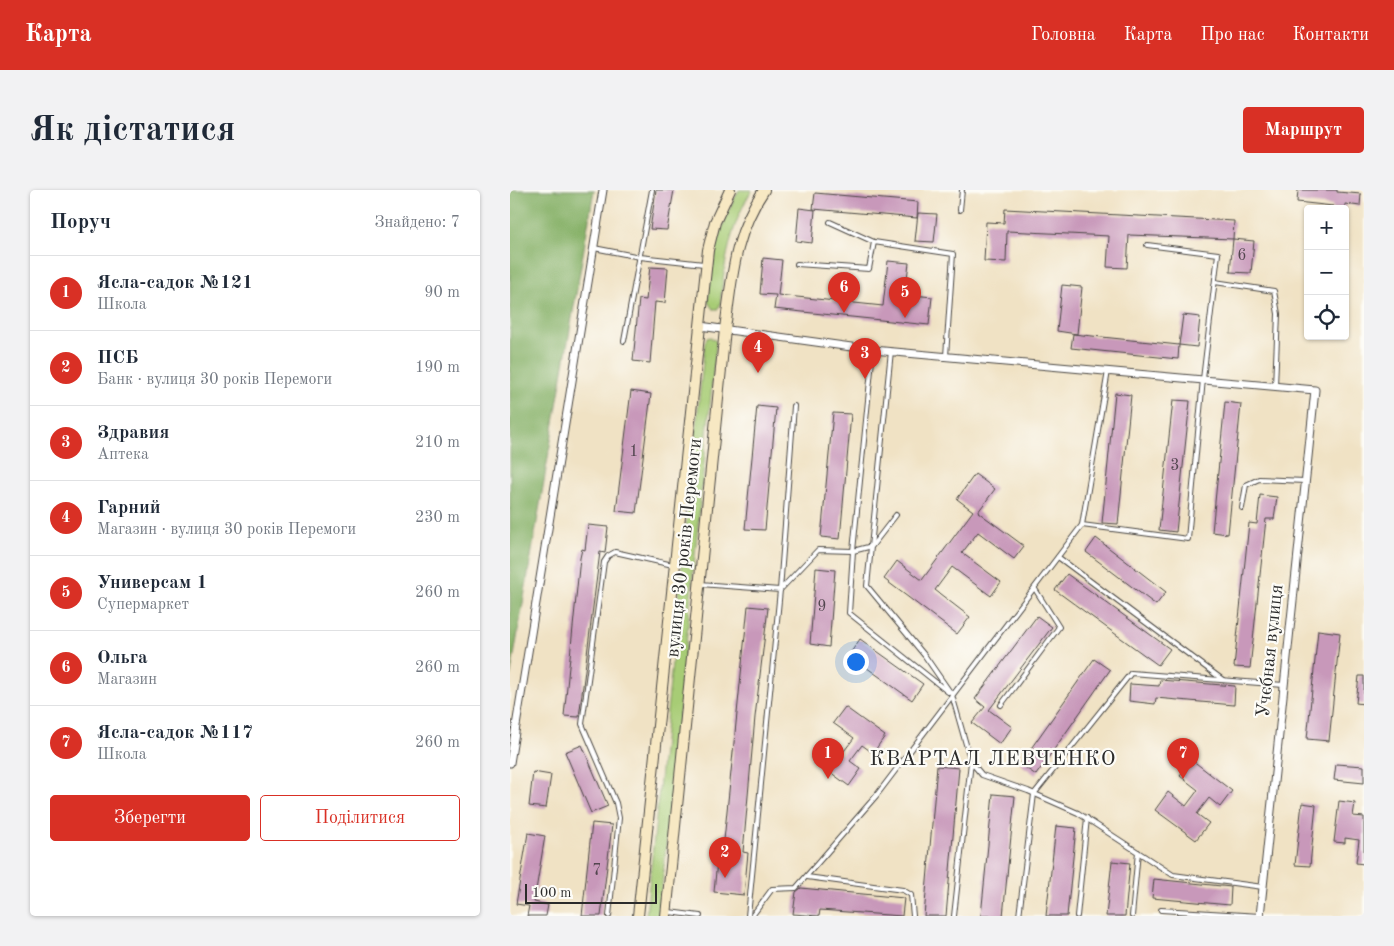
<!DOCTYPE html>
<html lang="uk">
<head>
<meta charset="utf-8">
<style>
	body { margin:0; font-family:"Old Standard TT",serif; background:#f2f2f3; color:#1f2937 }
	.controls { position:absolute; right:15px; top:15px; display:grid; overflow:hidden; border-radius:5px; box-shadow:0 1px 4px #0004 }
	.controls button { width:45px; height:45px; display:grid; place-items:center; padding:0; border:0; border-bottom:1px solid #e0e1e3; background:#fff; color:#1f2937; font:25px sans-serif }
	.scale { position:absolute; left:15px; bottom:12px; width:132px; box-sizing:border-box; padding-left:5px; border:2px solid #2b2b2b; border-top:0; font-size:14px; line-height:18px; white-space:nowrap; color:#2b2b2b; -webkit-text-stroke:4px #fdfcf7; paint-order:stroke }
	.you { position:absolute; left:345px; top:471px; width:18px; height:18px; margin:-12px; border:4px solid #fff; border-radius:50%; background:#1a73e8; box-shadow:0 0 0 8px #1a73e833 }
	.badge { display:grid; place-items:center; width:32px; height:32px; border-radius:50%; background:#d93025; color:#fff; font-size:16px; font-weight:700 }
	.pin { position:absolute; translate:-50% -41px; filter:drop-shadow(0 1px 2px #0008) }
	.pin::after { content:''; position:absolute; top:26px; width:18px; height:15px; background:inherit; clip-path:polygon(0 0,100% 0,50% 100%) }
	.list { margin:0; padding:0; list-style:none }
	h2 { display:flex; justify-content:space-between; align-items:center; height:65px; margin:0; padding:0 20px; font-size:21px }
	h2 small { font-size:16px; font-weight:400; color:#747a83 }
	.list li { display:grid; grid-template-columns:32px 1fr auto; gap:15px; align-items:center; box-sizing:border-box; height:75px; padding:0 20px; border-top:1px solid #e0e1e3 }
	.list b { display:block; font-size:19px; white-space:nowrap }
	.list p { margin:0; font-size:16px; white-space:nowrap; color:#747a83 }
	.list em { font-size:16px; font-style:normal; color:#747a83 }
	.actions { display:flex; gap:10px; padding:15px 20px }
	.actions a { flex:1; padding:11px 0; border:1px solid #d93025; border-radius:5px; text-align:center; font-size:18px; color:#d93025 }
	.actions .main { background:#d93025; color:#fff }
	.icon { flex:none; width:28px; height:28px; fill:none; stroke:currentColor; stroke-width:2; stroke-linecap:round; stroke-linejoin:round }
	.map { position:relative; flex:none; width:854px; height:726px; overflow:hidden; border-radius:5px }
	header { display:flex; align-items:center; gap:30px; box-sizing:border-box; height:70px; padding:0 25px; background:#d93025; color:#fff }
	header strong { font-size:24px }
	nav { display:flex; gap:28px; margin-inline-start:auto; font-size:18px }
	.intro { display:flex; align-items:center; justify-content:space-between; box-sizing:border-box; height:120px; padding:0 30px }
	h1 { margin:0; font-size:35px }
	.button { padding:12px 22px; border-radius:5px; background:#d93025; color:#fff; font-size:18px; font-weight:700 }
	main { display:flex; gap:30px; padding:0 30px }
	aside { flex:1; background:#fff; border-radius:5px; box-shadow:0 1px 4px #0004 }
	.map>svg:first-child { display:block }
	.green { fill:#a7cc75; stroke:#697c50 }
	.forest { fill:#85b066; stroke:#586e48 }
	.building { fill:#c898ba }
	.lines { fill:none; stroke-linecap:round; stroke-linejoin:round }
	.lane-casing { stroke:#494642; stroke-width:6 }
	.street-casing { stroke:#494642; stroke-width:9 }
	.secondary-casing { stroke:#494642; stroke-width:12 }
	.lane { stroke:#fff; stroke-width:4 }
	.street { stroke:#fff; stroke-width:7 }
	.secondary { stroke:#f7e8c3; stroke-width:10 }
	.labels { text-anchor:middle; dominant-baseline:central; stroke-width:4.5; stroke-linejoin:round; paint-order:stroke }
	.number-label { font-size:16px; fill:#52464f }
	.street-label { font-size:19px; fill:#2b2b2b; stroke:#fdfcf7 }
	.quarter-label { font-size:21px; letter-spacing:1px; fill:#2b2b2b; stroke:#fdfcf7 }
</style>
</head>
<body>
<header>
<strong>Карта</strong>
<nav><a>Головна</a><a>Карта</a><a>Про нас</a><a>Контакти</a></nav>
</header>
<div class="intro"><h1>Як дістатися</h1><a class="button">Маршрут</a></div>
<main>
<aside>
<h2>Поруч<small>Знайдено: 7</small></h2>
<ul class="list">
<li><span class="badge">1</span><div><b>Ясла-садок №121</b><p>Школа</p></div><em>90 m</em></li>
<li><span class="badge">2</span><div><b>ПСБ</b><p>Банк · вулиця 30 років Перемоги</p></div><em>190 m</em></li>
<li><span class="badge">3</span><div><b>Здравия</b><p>Аптека</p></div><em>210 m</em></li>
<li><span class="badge">4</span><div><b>Гарний</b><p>Магазин · вулиця 30 років Перемоги</p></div><em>230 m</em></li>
<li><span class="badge">5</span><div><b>Универсам 1</b><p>Супермаркет</p></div><em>260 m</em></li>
<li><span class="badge">6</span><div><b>Ольга</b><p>Магазин</p></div><em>260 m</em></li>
<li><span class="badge">7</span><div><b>Ясла-садок №117</b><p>Школа</p></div><em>260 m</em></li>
</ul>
<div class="actions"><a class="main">Зберегти</a><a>Поділитися</a></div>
</aside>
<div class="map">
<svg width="854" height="726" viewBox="0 0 854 726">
	<rect width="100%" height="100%" fill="#fdfcf7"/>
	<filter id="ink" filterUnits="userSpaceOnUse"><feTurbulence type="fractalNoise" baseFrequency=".02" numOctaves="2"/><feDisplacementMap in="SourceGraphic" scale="10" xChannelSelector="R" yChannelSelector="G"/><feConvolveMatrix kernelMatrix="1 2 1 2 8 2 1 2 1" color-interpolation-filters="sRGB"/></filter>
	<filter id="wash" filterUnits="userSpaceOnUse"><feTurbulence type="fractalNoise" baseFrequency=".0096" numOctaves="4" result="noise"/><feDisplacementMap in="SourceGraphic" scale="20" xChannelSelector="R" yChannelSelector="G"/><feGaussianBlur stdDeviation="1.12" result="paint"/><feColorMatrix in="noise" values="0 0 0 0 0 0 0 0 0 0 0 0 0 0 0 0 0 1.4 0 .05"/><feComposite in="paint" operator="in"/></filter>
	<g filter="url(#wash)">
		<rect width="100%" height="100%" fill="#f0e2c4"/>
		<g class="green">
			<path d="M229,0h13c-22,35 -28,75 -32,115l-2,4h-5l-5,-7c5,-44 10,-73 31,-112z"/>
			<path d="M200,147l6,4v3l-57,572h-13l59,-574 2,-4z"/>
		</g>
		<path class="forest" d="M0,0h84l-84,489z"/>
		<g id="blocks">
			<g class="building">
				<path d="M146,0h18l-7,40 -17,-1z"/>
				<path d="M788,0h39v2l24,2 -1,12 -15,-2v5h-13l1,-3 -36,-4z"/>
				<path d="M305,3l103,9 -1,16 -104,-9z"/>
				<path d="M289,18l16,2 -3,33 -16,-2z"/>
				<path d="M495,19l229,12 -1,18 -104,-4 -2,33 -20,-1 2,-31 -102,-5 -1,31 -22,-1 2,-39 18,1z"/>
				<path d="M408,23l19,1 -3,28 -19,-1z"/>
				<path d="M723,49l21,2 -3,32 -21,-1z"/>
				<path d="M253,68l19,2 -4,35 105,11 5,-45 21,2 -4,31 27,3 -3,28 -155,-16 2,-14 -16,-1z"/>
				<path d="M140,77l18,1 -3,35 -10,-1 -5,61 -17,-2 6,-62 7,1z"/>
				<path d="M552,95l20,2 -5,47 -20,-3z"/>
				<path d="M673,125l17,2 -3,30 -18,-2 -1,14 -107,-11 2,-14 106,11z"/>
				<path d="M121,201l20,3 -15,119 -20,-2z"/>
				<path d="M605,203l16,2 -13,129 -16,-1z"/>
				<path d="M663,210l17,1 -14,131 -17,-2z"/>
				<path d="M715,212l16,2 -13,130 -16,-2z"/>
				<path d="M247,216l19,2 -11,122 -20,-1z"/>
				<path d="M323,223l18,1 -11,125 -19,-2z"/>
				<path d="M465,284l20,15 -17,23 46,34 -10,13 -36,-27 -16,21 39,29 -10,14 -39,-29 -17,23 35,27 -13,17 -73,-55 13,-18 25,19 51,-69 -16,-12z"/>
				<path d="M750,305l17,2 -3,22h-8l-16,149 -16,-1 15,-144 8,1z"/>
				<path d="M78,335l20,2 -3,26 -5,-1 -21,165 -15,-1 16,-158 2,-9 3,1z"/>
				<path d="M586,348l70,54 -10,13 -70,-53z"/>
				<path d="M306,378l19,2 -6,77 -19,-3z"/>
				<path d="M557,384l103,75 -12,16 -103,-75z"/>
				<path d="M238,416l20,2 -13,109 -12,135 5,1 -4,42 -30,-3 4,-41 5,-1z"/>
				<path d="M527,426l15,11 -63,83 23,17 -12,17 -28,-21 13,-16 -10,-8z"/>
				<path d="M808,440l22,3 -11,108 -22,-2z"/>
				<path d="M350,449l63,45 -11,16 -63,-45z"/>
				<path d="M584,469l16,11 -74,105 -16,-11z"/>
				<path d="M849,486h5v28l-8,-1z"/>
				<path d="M650,490l75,6 -1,19 -78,-7 -1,6 -26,-3 1,-17 29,2z"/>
				<path d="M335,517l40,29 -12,17 -11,-8 -12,16 11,8 -12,17 -38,-28 12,-17 18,14 13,-17 -21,-15z"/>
				<path d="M72,555l26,61 -17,7 -26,-61z"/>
				<path d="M682,570l40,31 -12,16 -11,-9 -12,16 12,9 -13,17 -41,-30 13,-18 18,14 12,-16 -18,-14z"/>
				<path d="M826,574l28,2v17l-30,-3z"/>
				<path d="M427,576l22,2 -13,148h-22z"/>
				<path d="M23,582l18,3 -5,33 -17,-2z"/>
				<path d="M483,604l22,2 -12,120h-22z"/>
				<path d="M829,611l16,2 -2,13 11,1v47l-8,-1 3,-23 -14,-2v5l-11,-1z"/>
				<path d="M792,613l14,2 -6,61 -15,-1z"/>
				<path d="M82,633l20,2 -11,91h-19z"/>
				<path d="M546,636l20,2 -9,88h-21z"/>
				<path d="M18,643l17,3 -11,66 14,3 -2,11h-19l2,-10 -13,-2z"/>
				<path d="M602,671l18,2 -5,53h-19z"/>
				<path d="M644,689l77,8 -1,18 -78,-7z"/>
				<path d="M291,698l103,10 -2,18 -82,-6 -1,6 -26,-2 3,-22z"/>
			</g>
		</g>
	</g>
	<g filter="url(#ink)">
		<use href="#blocks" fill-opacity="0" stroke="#494642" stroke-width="1"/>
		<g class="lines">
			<g class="lane-casing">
				<g id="lane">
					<path d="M450,20l2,-20"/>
					<path d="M320,32l44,20"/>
					<path d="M84,58l46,9 64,7"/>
					<path d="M287,74l72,5 5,-27 79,12 -7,102"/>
					<path d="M705,92l59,9 4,23 -3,72"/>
					<path d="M114,151l28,-151"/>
					<path d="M381,161l-24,235 58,70 27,39 19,67 -17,154"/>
					<path d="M284,216l-14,184 38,-40 35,1 20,-201"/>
					<path d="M732,318l4,-23 13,-6 46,2"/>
					<path d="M386,325l-24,31 -19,5 -4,62 99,79"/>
					<path d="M572,335l106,14 15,-160 15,-125 -71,-9"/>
					<path d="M548,367l165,123"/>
					<path d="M190,394l80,6 -32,326"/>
					<path d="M491,515l58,-78 -24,-38"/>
					<path d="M461,572l11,13 46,16 50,22 95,62 90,12"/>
					<path d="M297,687l96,13 8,5 2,21"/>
					<path d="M651,720l99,6"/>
					<path d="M159,722l31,4"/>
					<path d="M99,726l10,-98 -3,-15 -34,-79 22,-162 4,-6 7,-4 58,13"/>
					<path d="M242,726l20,-27 24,-1 80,-92 206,-271 26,-154"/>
					<path d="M509,726l15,-122 97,-121 153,12"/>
					<path d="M567,726l10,-98"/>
					<path d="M622,726l6,-64"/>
				</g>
			</g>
			<g class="street-casing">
				<g id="street">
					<path d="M190,136l173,24 442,40 -55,526"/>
					<path d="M0,573l93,-573"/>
				</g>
			</g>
			<g class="secondary-casing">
				<g id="secondary">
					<path d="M128,726l70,-666 7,-28 15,-32"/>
					<path d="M156,726l59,-587c7,-51 9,-95 39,-139"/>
				</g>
			</g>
			<use href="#lane" class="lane"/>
			<use href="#street" class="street"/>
			<use href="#secondary" class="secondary"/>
		</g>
	</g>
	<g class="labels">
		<g class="number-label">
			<text x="732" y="66">6</text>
			<text x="124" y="262">1</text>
			<text x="665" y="276">3</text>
			<text x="312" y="417">9</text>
			<text x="87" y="681">7</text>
		</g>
		<g class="street-label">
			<text transform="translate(175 358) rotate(-84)">вулиця 30 років Перемоги</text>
			<text transform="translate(761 461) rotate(-84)">Учєбная вулиця</text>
		</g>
		<g class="quarter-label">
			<text x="483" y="569">КВАРТАЛ ЛЕВЧЕНКО</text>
		</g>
	</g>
</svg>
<div class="controls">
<button>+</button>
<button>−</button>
<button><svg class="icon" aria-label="locate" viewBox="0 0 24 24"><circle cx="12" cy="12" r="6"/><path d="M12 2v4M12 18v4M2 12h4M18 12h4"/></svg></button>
</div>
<div class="scale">100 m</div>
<div class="you"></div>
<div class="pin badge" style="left:318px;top:589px">1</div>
<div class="pin badge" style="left:215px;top:688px">2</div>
<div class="pin badge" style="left:355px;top:189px">3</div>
<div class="pin badge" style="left:248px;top:183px">4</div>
<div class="pin badge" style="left:395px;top:128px">5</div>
<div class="pin badge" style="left:334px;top:123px">6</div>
<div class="pin badge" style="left:673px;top:589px">7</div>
</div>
</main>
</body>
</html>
